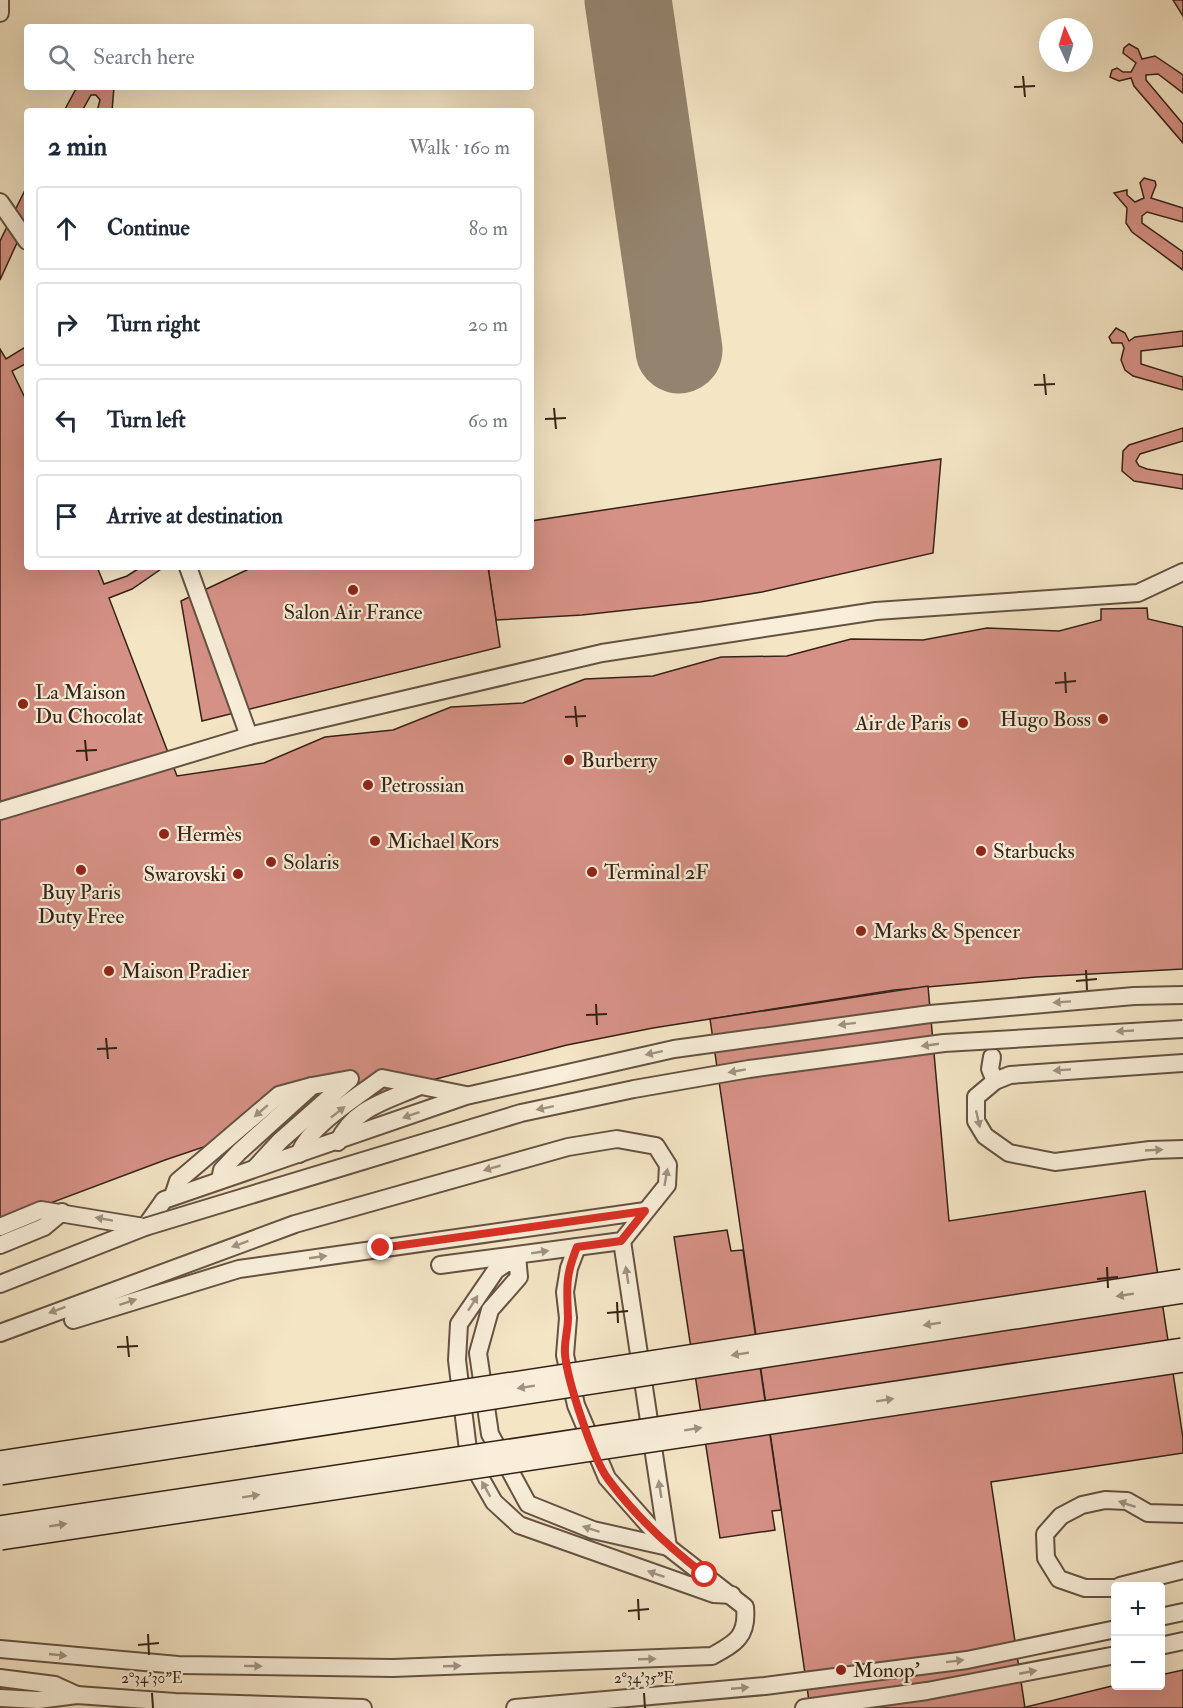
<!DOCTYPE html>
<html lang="en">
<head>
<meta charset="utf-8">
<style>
	body { margin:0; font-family:"IM FELL Double Pica",serif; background:#f6f6f7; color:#1f2937 }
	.controls { position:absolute; right:18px; bottom:18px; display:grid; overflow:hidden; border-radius:6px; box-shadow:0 6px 24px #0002 }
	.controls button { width:54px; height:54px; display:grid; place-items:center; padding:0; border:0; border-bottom:2px solid #e0e1e3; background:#fff; color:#1f2937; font:30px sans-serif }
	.compass { position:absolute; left:1039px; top:18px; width:54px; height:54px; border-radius:50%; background:#fff; box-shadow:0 6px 24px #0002; rotate:356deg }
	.stop { position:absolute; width:18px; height:18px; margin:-14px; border:4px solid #d93025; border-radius:50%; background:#fff }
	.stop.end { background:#d93025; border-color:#fff; box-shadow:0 2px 6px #0008 }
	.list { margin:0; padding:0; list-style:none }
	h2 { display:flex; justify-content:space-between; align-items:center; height:78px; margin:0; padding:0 24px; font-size:26px }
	h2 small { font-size:20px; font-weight:400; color:#747a83 }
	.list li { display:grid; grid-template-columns:39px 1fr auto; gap:18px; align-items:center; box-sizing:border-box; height:84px; margin:0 12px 12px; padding:0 12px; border:2px solid #e0e1e3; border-radius:6px }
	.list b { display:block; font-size:22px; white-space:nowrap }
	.list em { font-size:20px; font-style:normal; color:#747a83 }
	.icon { flex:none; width:33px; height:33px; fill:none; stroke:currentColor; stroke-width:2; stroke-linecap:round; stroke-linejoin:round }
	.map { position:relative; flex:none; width:1183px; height:1708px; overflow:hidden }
	.search { position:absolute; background:#fff; box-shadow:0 6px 24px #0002; left:24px; top:24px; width:510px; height:66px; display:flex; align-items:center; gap:15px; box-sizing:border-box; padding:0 21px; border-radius:6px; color:#747a83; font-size:22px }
	.panel { position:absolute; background:#fff; box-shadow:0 6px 24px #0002; left:24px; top:108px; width:510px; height:462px; border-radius:6px }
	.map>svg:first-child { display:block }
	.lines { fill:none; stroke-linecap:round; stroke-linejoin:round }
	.taxiway { stroke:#94836e; stroke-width:87 }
	.building { fill:#d69186; stroke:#352117; stroke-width:1.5 }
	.lane-casing { stroke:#655242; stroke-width:20 }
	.lane { stroke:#f8eed9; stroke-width:16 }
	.lane-bridge-casing { stroke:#655242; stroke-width:20; stroke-linecap:butt }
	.secondary-bridge-casing { stroke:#352117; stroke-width:36; stroke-linecap:butt }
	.lane-bridge { stroke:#f8eed9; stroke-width:16 }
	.secondary-bridge { stroke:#f8eed9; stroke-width:33 }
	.oneway { fill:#a09282 }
	.route { stroke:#d93025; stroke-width:8 }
	.ticks { fill:none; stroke:#352117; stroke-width:2 }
	.poi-dot { fill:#8f2418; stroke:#f8eed9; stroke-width:2 }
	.labels { text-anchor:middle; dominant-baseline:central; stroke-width:4.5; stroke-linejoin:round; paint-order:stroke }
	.poi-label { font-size:21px; fill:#352117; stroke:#f8eed9; text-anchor:start }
	.ticks-label { font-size:15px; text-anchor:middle; fill:#352117; stroke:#f8eed9; stroke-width:4.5; stroke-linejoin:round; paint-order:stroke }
</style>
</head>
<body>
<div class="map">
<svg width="1183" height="1708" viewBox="0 0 1183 1708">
	<rect width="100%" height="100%" fill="#f4e5c5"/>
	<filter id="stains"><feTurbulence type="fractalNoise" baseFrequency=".00333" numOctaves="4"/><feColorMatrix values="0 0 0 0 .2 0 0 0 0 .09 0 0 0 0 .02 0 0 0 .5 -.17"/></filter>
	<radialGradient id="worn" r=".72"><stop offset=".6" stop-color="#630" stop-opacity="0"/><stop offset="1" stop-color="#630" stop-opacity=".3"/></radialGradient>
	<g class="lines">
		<path class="taxiway" d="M628,0l51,350"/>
	</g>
	<g class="building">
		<path d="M1173,0h10v16z"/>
		<path d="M1129,44l9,5 4,10 13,-3 28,19v18l-25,-19 -12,1v5l37,44v19l-49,-57 -3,-8 -12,3 -9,-4 2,-7 5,-2 6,4h8l5,-9 -13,-10 1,-5z"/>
		<path d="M77,87h37l-2,24h-15l3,-11 -4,-5h-5l-9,16h-18z"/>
		<path d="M1144,178l11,3 1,4 -5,13 32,10v14l-36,-10 -5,4v7l41,29v18l-51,-38 -6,-9 1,-15 -13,-15 13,-3v5l8,7 9,-4 -4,-15z"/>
		<path d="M27,186v35l-27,59v-39z"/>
		<path d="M1116,328l9,5 4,8 6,-4 48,-6v15l-42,5v13l42,13v13l-50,-14 -8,-6 -4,-10 3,-12 -2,-5h-10l-3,-6z"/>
		<path d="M27,346v17l-15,8 15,31v165h70l7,17 23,-8 14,-9h23l-32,22 -23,9 68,178 87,-13 61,-26 68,-7 58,-23 72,-4 62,-24 68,-3 68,-19 66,-1 64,-17 72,1 64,-12 72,3 42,-11v-11l46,-1 1,11 35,8v342l-147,8 -142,13 -241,38 -86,17 -266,69 -136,46 -165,62v-873l6,10z"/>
		<path d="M1183,428v13l-43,13 -4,7 3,5 8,3 36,6v14l-49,-8 -12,-10 1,-20 6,-6z"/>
		<path d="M941,459l-8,94 -171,39 -62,10 -118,13 -86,5 -8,-53h43v-46z"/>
		<path d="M253,567h235l12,80 -298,74 -21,-120z"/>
		<path d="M928,986l21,235 196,-30 38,247v15l-192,29 34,226h-215l-100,-689z"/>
		<path d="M727,1230l4,21 12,-1 38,260 -9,1 3,19 -55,8 -46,-301z"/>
		<path d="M1183,1670v38h-161l94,-23 44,1v-11z"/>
	</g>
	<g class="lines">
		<g class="lane-casing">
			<g id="lane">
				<path d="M0,13v-13"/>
				<path d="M0,202l27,39"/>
				<path d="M188,567l61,169"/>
				<path d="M0,811l249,-75 353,-83 274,-42 262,-18 45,-21"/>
				<path d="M992,1057l-2,12 5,12"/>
				<path d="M1183,1063l-173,12 -15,6 -19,16v24l9,15 24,17 46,9 95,-12 33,-1"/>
				<path d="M338,1142c16,-34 48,-41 80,-55"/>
				<path d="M299,1154c12,-30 57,-56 83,-76l84,17"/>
				<path d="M256,1167l24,-26 69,-61"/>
				<path d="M220,1180l2,-10 17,-18 73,-66 38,-7"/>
				<path d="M173,1196l5,-15 101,-86 33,-9"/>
				<path d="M0,1227l41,-17 103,17"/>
				<path d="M622,1241l46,306"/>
				<path d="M0,1245l44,-18 18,-15"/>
				<path d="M0,1284l145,-57 19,-27 302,-104 208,-47 256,-35 204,-18 49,-1"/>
				<path d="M73,1320l166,-51 406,-58"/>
				<path d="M0,1333l295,-109 273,-77 49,-8 39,7 12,19 -1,20 -45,56 -182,24"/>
				<path d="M668,1547l-75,-17 -65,-26 -38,-70 -12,-81 12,-43 29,-33 -2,-21 -21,14 -37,54 -2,36 12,98 25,44 25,23 195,69 18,1"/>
				<path d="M1120,1586l63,-16"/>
				<path d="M1116,1588h-31l-26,-9 -13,-21 -1,-24 16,-18 21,-11 23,-5 22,1 21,12 35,1"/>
				<path d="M1160,1617l23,-5"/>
				<path d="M1160,1646l23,-5"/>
				<path d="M0,1649l178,16 215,3 319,-12c24,-13 36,-20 33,-49l-77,-60 -61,-69 -31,-73 -11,-50 3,-37 -3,-26 4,-24 8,-21"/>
				<path d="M0,1678l55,7 22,10"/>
				<path d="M0,1698l38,2 39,-5 98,7 188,6"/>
				<path d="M515,1708l250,-22 202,-26 149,-31"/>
				<path d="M804,1708l123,-17 189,-36"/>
			</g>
		</g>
		<use href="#lane" class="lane"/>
		<g class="lane-bridge-casing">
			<path id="lane-bridge" d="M145,1227l376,-114 113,-24 115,-20 195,-26 239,-14"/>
		</g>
		<g class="secondary-bridge-casing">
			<g id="secondary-bridge">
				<path d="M0,1468l1183,-182"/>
				<path d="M0,1533l1183,-178"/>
			</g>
		</g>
		<use href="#lane-bridge" class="lane-bridge"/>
		<use href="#secondary-bridge" class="secondary-bridge"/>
	</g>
	<defs><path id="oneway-solid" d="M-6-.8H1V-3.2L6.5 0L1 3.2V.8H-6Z" transform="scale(1.5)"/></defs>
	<g class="oneway">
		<use href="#oneway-solid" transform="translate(1062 1002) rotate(176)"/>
		<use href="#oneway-solid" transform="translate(847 1024) rotate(173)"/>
		<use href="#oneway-solid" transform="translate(1125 1031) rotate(177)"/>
		<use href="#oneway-solid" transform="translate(930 1045) rotate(172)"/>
		<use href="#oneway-solid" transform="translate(654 1053) rotate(168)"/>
		<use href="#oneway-solid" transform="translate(1062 1070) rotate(176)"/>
		<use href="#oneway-solid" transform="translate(737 1071) rotate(170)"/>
		<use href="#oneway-solid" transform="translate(545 1108) rotate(168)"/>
		<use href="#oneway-solid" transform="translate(261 1111) rotate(139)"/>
		<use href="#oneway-solid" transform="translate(338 1112) rotate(-38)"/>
		<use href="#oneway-solid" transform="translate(411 1115) rotate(161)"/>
		<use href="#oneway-solid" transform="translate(978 1119) rotate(77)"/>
		<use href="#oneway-solid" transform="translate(1154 1150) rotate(-3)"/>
		<use href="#oneway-solid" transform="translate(492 1168) rotate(164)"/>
		<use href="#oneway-solid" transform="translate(666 1177) rotate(-80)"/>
		<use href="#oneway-solid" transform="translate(104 1219) rotate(-170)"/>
		<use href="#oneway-solid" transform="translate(240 1244) rotate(160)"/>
		<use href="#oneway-solid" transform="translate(540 1252) rotate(-9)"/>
		<use href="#oneway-solid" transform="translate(318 1257) rotate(-8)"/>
		<use href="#oneway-solid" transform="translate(627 1275) rotate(-99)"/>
		<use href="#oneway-solid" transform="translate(1125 1295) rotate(171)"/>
		<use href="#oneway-solid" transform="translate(128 1302) rotate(-18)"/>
		<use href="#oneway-solid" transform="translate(473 1303) rotate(-57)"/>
		<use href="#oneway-solid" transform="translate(57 1310) rotate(160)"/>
		<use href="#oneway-solid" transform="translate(932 1324) rotate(171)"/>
		<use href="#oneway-solid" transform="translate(740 1354) rotate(171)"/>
		<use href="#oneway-solid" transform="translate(526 1387) rotate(171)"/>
		<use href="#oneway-solid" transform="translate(885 1400) rotate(-9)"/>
		<use href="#oneway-solid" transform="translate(693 1429) rotate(-9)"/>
		<use href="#oneway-solid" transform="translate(486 1489) rotate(-119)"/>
		<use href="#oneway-solid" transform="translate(660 1489) rotate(-99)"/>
		<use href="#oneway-solid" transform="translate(251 1496) rotate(-9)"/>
		<use href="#oneway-solid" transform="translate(1127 1504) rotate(-162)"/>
		<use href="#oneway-solid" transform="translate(58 1525) rotate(-9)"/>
		<use href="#oneway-solid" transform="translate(591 1529) rotate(-162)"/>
		<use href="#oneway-solid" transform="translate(656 1574) rotate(-161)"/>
		<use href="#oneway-solid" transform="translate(58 1655) rotate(6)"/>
		<use href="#oneway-solid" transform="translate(647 1659) rotate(-2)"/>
		<use href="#oneway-solid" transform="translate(955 1661) rotate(-7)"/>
		<use href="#oneway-solid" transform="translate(253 1666) rotate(1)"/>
		<use href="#oneway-solid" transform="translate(452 1666) rotate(-2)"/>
		<use href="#oneway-solid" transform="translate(1028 1672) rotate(-11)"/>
		<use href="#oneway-solid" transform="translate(740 1688) rotate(-5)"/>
	</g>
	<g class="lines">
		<path class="route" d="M381,1248l264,-37 -24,30 -44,6c-12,30 -10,39 -9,71 0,12 -4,24 -3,36 2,26 28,105 43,125 27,37 62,69 97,96"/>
	</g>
	<path class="ticks" d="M1023,76l2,21M1014,87l21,-1M1044,374l2,21M1034,385l21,-1M554,408l2,21M545,419l21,-1M1065,672l1,21M1055,683l21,-2M575,706l2,21M565,717l21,-1M85,740l2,21M76,751l21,-1M1086,970l1,20M1076,981l21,-2M596,1004l1,21M586,1015l21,-1M106,1038l2,21M97,1049l20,-1M1107,1267l1,21M1097,1279l21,-2M617,1302l1,21M607,1313l21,-2M127,1336l2,21M117,1347l21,-1M638,1599l1,21M628,1611l21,-2M148,1634l1,21M138,1645l21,-2M152,1693l1,15M644,1693l1,15"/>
	<g class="poi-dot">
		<circle cx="353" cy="590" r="6"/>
		<circle cx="23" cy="704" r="6"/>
		<circle cx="1103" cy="719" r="6"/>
		<circle cx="963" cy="723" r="6"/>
		<circle cx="569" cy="760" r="6"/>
		<circle cx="368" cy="785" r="6"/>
		<circle cx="164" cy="834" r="6"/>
		<circle cx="375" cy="841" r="6"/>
		<circle cx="981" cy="851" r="6"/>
		<circle cx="271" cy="862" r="6"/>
		<circle cx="81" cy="870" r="6"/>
		<circle cx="592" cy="872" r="6"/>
		<circle cx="238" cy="874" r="6"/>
		<circle cx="861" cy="931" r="6"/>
		<circle cx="109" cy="971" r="6"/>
		<circle cx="841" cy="1670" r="6"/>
	</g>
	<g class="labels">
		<g class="poi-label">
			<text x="353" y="612" text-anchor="middle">Salon Air France</text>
			<text x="35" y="692">La Maison<tspan x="35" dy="24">Du Chocolat</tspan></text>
			<text x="1091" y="719" text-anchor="end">Hugo Boss</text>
			<text x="951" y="723" text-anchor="end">Air de Paris</text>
			<text x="581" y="760">Burberry</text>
			<text x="380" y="785">Petrossian</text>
			<text x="176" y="834">Hermès</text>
			<text x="387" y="841">Michael Kors</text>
			<text x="993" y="851">Starbucks</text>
			<text x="283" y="862">Solaris</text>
			<text x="604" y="872">Terminal 2F</text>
			<text x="226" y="874" text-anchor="end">Swarovski</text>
			<text x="81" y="892" text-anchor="middle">Buy Paris<tspan x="81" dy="24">Duty Free</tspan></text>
			<text x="873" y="931">Marks &amp; Spencer</text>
			<text x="121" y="971">Maison Pradier</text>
			<text x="853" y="1670">Monop'</text>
		</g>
	</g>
	<g class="ticks-label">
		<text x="152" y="1683">2°34'30"E</text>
		<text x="644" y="1683">2°34'35"E</text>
	</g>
	<rect width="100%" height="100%" filter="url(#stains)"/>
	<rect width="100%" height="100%" fill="url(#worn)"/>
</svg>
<div class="controls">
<button>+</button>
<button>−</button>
</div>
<svg class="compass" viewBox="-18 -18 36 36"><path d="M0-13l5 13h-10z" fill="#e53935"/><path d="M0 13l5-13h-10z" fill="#747a83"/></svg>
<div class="stop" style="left:705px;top:1575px"></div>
<div class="stop end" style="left:381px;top:1248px"></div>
<div class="search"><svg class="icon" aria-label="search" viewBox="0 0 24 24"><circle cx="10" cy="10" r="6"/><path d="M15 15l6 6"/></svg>Search here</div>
<section class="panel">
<h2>2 min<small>Walk · 160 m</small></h2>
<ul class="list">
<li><svg class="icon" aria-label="ahead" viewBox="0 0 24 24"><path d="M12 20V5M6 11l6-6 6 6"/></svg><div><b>Continue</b></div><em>80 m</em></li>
<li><svg class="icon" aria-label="right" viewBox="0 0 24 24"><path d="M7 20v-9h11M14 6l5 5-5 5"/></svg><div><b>Turn right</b></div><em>20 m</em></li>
<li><svg class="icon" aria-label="left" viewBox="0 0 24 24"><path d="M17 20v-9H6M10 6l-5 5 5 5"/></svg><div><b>Turn left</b></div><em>60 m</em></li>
<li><svg class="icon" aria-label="arrive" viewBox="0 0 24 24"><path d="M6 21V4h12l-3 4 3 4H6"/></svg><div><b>Arrive at destination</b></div></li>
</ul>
</section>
</div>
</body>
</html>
